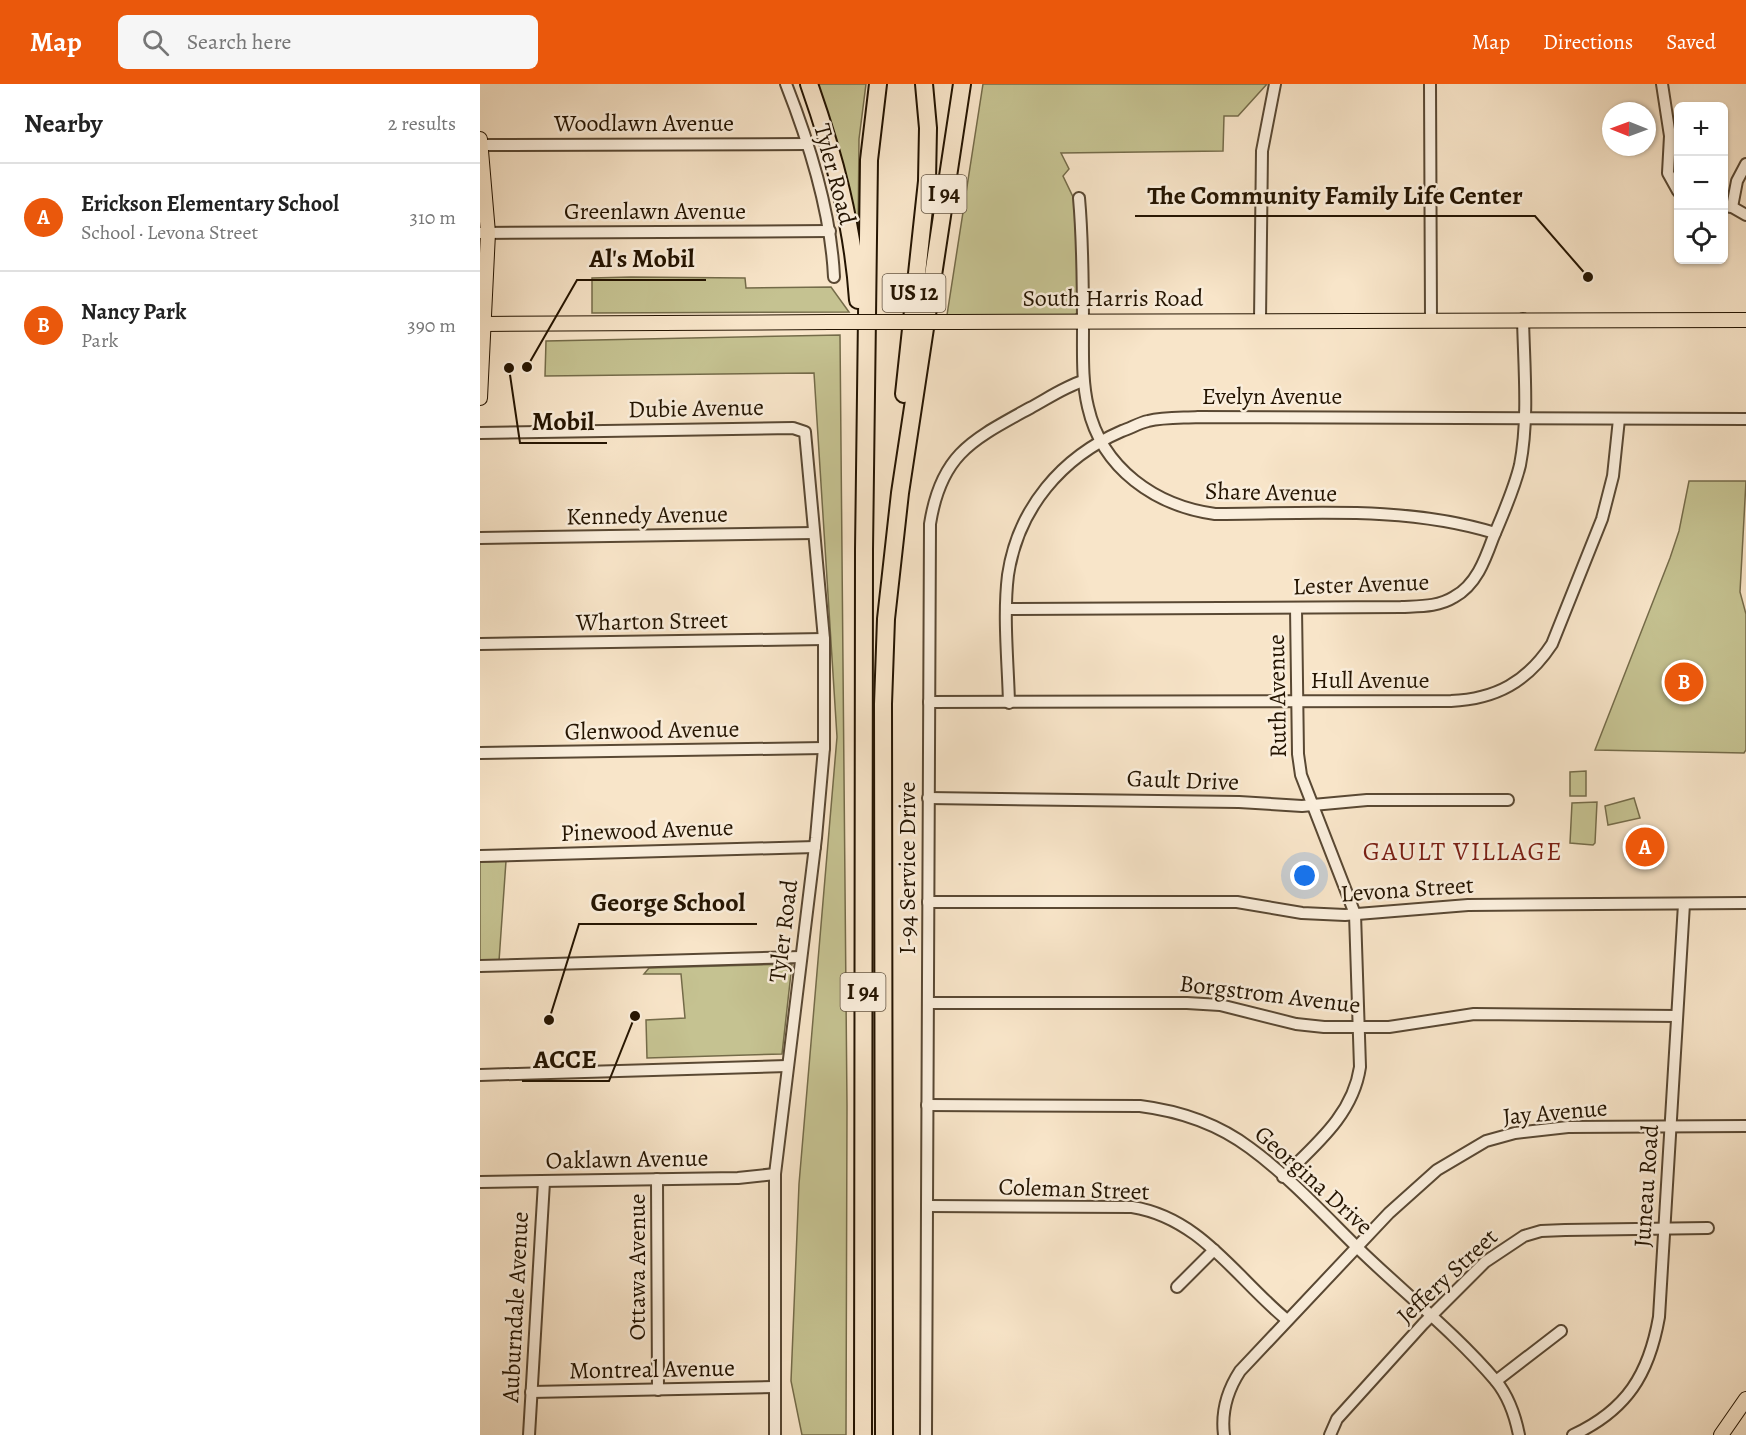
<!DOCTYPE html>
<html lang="en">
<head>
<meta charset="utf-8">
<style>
	body { margin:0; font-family:Alegreya,serif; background:#f6f6f6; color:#222 }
	.controls { position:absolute; right:18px; top:18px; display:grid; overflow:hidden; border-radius:9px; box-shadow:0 2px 4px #0004 }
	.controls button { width:54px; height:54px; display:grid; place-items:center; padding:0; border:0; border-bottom:2px solid #e0e0e0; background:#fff; color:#222; font:30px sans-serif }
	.compass { position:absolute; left:1122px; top:18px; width:54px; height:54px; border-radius:50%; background:#fff; box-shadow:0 2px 4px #0004; rotate:271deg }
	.you { position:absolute; left:825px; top:792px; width:21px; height:21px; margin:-15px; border:4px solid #fff; border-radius:50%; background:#1a73e8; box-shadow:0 0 0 9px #1a73e833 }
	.badge { display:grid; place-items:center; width:39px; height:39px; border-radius:50%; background:#ea580c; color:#fff; font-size:20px; font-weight:700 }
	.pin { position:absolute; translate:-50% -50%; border:3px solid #fff; box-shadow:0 2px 6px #0006 }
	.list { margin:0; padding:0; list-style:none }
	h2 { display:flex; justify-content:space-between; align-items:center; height:78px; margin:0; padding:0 24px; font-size:26px }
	h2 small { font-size:20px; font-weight:400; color:#767676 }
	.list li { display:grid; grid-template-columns:39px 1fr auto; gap:18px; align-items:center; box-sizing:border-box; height:108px; padding:0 24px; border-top:2px solid #e0e0e0 }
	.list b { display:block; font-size:22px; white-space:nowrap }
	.list p { margin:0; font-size:20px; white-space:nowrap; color:#767676 }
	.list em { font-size:20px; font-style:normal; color:#767676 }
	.icon { flex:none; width:33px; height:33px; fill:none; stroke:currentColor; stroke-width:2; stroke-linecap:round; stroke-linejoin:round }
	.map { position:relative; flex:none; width:1266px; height:1351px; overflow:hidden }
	header { display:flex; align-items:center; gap:36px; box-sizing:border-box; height:84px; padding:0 30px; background:#ea580c; color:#fff }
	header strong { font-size:28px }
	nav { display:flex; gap:33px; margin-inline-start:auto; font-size:21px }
	.search { width:420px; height:54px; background:#f6f6f6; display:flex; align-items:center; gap:15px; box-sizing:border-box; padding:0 21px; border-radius:9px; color:#767676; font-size:22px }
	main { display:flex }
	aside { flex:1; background:#fff }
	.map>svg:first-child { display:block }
	.green { fill:#c5c291; stroke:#746b49; stroke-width:1.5 }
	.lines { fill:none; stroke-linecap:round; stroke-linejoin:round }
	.minor-casing { stroke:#594833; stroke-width:14 }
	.major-casing { stroke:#241401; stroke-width:16 }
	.highway-casing { stroke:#241401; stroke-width:20 }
	.minor { stroke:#faeedc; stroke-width:10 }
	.major { stroke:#f8e5c9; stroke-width:14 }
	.highway { stroke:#f8e5c9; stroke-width:16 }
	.major-bridge-casing { stroke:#241401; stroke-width:16; stroke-linecap:butt }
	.major-bridge { stroke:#f8e5c9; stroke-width:14 }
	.labels { text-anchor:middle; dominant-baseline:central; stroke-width:5; stroke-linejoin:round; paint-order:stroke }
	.shield { fill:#faeedc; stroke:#645543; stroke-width:1.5 }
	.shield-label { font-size:22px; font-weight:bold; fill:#241401 }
	.street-label { font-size:24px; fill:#241401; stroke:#faeedc }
	.neighbourhood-label { font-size:26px; letter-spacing:1.5px; fill:#7a1f14; stroke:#faeedc }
	.leader { fill:none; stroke:#241401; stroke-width:2 }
	.callout-dot { fill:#241401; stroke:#faeedc; stroke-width:2 }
	.callout-label { font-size:26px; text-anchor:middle; font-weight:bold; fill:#241401; stroke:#faeedc; stroke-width:5; stroke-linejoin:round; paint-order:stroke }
</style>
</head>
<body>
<header>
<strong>Map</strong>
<div class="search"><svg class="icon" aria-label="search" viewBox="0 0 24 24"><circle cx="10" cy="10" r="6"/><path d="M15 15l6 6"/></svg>Search here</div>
<nav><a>Map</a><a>Directions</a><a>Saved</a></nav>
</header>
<main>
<aside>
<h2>Nearby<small>2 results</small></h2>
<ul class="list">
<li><span class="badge">A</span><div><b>Erickson Elementary School</b><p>School · Levona Street</p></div><em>310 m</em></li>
<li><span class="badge">B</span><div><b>Nancy Park</b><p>Park</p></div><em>390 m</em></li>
</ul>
</aside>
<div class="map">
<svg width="1266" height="1351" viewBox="0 0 1266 1351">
	<rect width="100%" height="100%" fill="#f8e5c9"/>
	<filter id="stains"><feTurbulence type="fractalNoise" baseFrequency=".00333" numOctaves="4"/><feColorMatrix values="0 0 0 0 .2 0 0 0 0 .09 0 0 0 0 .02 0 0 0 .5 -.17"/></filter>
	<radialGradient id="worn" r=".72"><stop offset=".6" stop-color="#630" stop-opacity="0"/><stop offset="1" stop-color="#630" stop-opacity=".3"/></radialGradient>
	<g class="green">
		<path d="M336,0h50l-7,55 -1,98z"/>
		<path d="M503,0h284l-29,32h-14l-1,35 -162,2 8,16 -6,7 12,25 2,13 1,98 -3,3h-128z"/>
		<path d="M151,193l114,1 1,10 85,-1 18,25 -257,1v-35z"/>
		<path d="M360,251l7,771 -1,329h-44l-11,-54 8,-197 38,-447 -23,-364 -269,3 1,-35z"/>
		<path d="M1209,397h57l-6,111 6,22v136l-2,3 -149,-3 75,-192 9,-27z"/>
		<path d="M1106,687v25h-16v-24z"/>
		<path d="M1154,714l6,20 -32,7 -3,-19z"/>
		<path d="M1117,718l-2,41 -2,2 -23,-2 2,-40z"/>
		<path d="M26,777l-7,100h-19v-99z"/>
		<path d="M312,880l-10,90 -135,4 -1,-38 39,-2 -4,-44h-37l5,-6z"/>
	</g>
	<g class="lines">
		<g class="minor-casing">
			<g id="minor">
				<path d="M306,0c24,61 45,128 48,193"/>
				<path d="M950,0l1,236"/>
				<path d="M1182,0l8,52 -2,37 10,18"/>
				<path d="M0,61l327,-1"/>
				<path d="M599,114c4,44 4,88 4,132 0,26 -1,52 5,77 14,62 68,99 127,107 93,0 190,-9 280,19"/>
				<path d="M1244,122l8,1 14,8"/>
				<path d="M1252,123l5,-26 9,-17"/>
				<path d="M0,149l350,-2"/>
				<path d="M780,236l2,-169 13,-67"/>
				<path d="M0,349l313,-5 12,4 19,207v109l-8,90 -41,336v261"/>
				<path d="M0,454l334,-5"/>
				<path d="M527,525l394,-2c19,-1 37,0 53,-10 22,-12 31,-37 39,-59 10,-24 21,-48 27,-73 9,-46 4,-99 3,-146"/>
				<path d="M0,560l344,-5"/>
				<path d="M449,618l522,-1c45,-2 76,-19 101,-57l50,-125 11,-43 6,-57"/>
				<path d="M529,619c-1,-41 -6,-87 -1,-128 10,-67 54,-118 114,-144 9,-3 17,-8 26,-10 16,-4 34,-3 50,-4l548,2"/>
				<path d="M0,669l344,-5"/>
				<path d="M448,714l311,4 63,4 65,-6h141"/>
				<path d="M0,772l335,-9"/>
				<path d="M448,818h309l65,11 43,2 123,-10 278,-2"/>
				<path d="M0,882l321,-9"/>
				<path d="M448,919h259l33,2 76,19 28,3h65l85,-13 203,2"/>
				<path d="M0,991l307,-9"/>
				<path d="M447,1021l213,1c40,5 78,18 110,42 41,30 78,71 114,106 44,42 93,81 132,127 13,16 19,34 23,54"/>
				<path d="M803,1093c32,-32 70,-62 77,-110l-5,-153 -54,-139 -3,-21 -2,-146"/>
				<path d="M177,1095l1,211"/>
				<path d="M0,1098l258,-4 37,-4"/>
				<path d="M447,1122l205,1c69,11 104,71 155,113"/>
				<path d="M697,1203l37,-37"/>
				<path d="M1016,1297l65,-50"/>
				<path d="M51,1308l243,-5"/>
				<path d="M49,1351l15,-253"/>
				<path d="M446,1351l4,-911c11,-70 42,-84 100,-116 17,-9 34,-21 53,-27"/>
				<path d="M744,1351c-3,-24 3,-44 16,-64l149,-158 48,-43 49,-29 29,-8 53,-6 178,-1"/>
				<path d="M850,1351l7,-16 86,-95 62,-62 39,-26 17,-5 24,-1 143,-2"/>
				<path d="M1093,1351c54,-25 76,-61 86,-118l25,-413"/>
			</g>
		</g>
		<g class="major-casing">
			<g id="major">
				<path d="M0,55l8,94 -8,165"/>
				<path d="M474,238l792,-2"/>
				<path d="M4,240l346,-2"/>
				<path d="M1241,1351l25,-36"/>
			</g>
		</g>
		<g class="highway-casing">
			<g id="highway">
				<path d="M329,0c25,71 44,141 49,216"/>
				<path d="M424,310l23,-213 1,-53 -4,-44"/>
				<path d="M383,1351l1,-885 5,-390 9,-76"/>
				<path d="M404,1351l-1,-731 3,-85 14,-126 62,-409"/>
			</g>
		</g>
		<use href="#minor" class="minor"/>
		<use href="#major" class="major"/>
		<use href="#highway" class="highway"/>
		<g class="major-bridge-casing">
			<path id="major-bridge" d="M350,238h124"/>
		</g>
		<use href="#major-bridge" class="major-bridge"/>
	</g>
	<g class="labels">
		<g class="shield">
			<rect x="441.5" y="91" width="45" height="38" rx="4.5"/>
			<rect x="402.5" y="190" width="63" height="38" rx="4.5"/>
			<rect x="360.5" y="889" width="45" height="38" rx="4.5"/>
		</g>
		<g class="shield-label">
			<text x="464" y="110">I 94</text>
			<text x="434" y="209">US 12</text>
			<text x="383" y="908">I 94</text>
		</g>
		<g class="street-label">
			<text x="164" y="39">Woodlawn Avenue</text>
			<text transform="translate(355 90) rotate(75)">Tyler Road</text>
			<text x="175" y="127">Greenlawn Avenue</text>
			<text x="633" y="214">South Harris Road</text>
			<text x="792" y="312">Evelyn Avenue</text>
			<text transform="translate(216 324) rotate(-1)">Dubie Avenue</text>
			<text transform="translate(791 408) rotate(1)">Share Avenue</text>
			<text transform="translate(167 431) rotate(-1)">Kennedy Avenue</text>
			<text transform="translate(881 500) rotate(-2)">Lester Avenue</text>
			<text transform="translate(172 537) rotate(-1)">Wharton Street</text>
			<text x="890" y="596">Hull Avenue</text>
			<text transform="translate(797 612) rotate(-91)">Ruth Avenue</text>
			<text transform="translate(172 646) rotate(-1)">Glenwood Avenue</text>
			<text transform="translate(703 696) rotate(2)">Gault Drive</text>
			<text transform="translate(167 746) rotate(-2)">Pinewood Avenue</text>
			<text transform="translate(427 784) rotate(-90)">I-94 Service Drive</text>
			<text transform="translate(927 805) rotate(-4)">Levona Street</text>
			<text transform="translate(303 847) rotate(-83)">Tyler Road</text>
			<text transform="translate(790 910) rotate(7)">Borgstrom Avenue</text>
			<text transform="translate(1075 1028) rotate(-5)">Jay Avenue</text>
			<text transform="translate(147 1075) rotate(-1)">Oaklawn Avenue</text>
			<text transform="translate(834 1096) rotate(42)">Georgina Drive</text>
			<text transform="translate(1166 1102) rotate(-86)">Juneau Road</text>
			<text transform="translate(594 1105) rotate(2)">Coleman Street</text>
			<text transform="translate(157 1183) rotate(-90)">Ottawa Avenue</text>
			<text transform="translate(967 1192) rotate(-43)">Jeffery Street</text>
			<text transform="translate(35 1223) rotate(-87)">Auburndale Avenue</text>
			<text transform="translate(172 1285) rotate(-1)">Montreal Avenue</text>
		</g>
		<g class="neighbourhood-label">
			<text x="983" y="767">GAULT VILLAGE</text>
		</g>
	</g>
	<path class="leader" d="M1108 193L1055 132H655M47 283L97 196H226M29 284L40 359H127M69 936L99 840H277M155 932L129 997H42"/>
	<g class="callout-dot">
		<circle cx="1108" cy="193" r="6"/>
		<circle cx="47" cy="283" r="6"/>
		<circle cx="29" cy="284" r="6"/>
		<circle cx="69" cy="936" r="6"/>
		<circle cx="155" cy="932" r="6"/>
	</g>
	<g class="callout-label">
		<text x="855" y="120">The Community Family Life Center</text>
		<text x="162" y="183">Al's Mobil</text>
		<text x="83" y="346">Mobil</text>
		<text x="188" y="827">George School</text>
		<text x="85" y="984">ACCE</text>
	</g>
	<rect width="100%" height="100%" filter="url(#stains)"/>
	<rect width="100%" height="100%" fill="url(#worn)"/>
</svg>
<div class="controls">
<button>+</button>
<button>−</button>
<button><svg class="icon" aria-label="locate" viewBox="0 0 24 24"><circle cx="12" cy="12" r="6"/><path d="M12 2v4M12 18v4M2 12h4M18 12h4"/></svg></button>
</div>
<svg class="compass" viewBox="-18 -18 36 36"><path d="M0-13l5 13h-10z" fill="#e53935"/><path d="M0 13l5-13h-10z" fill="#767676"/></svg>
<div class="you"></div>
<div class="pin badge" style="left:1165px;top:763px">A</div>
<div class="pin badge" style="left:1204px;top:598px">B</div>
</div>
</main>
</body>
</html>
